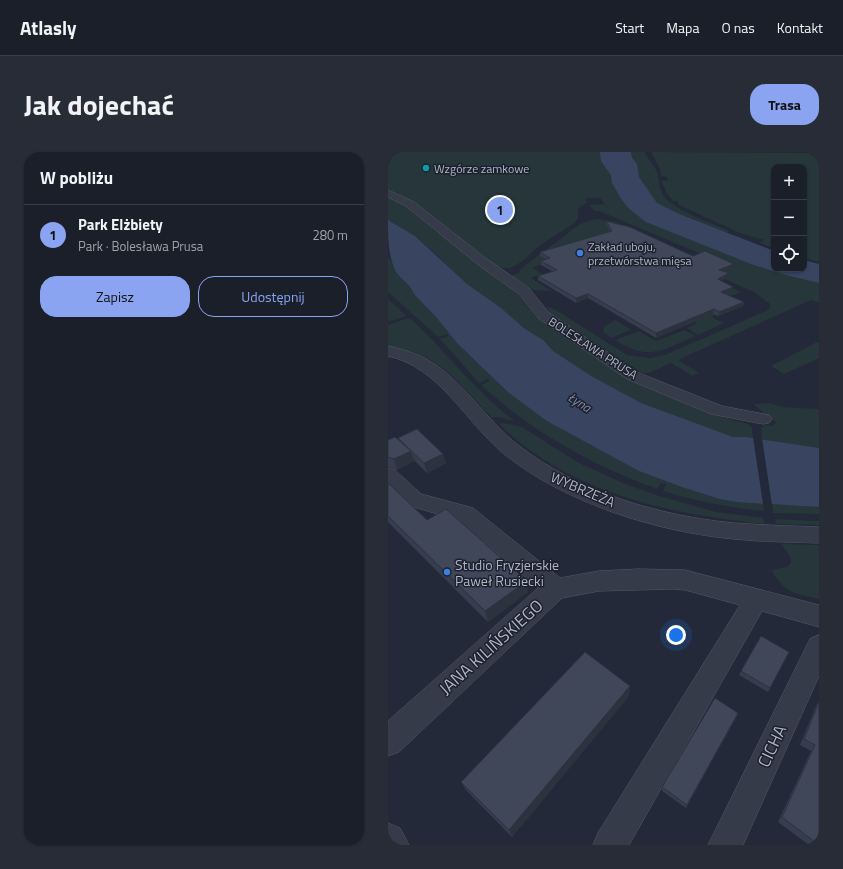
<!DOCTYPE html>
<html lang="pl">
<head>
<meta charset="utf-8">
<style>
	body { margin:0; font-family:"Titillium Web",sans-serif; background:#272c36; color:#f1f3f6 }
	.controls { position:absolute; right:12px; top:12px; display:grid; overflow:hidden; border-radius:8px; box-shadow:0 1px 3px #0004 }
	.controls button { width:36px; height:36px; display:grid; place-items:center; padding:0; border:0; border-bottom:1px solid #383d47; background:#1a1f2a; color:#f1f3f6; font:20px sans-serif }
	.you { position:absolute; left:288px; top:483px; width:14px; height:14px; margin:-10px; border:3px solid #fff; border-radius:50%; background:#1a73e8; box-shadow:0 0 0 6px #1a73e833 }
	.badge { display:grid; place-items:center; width:26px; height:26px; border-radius:50%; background:#8aa4f1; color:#111; font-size:13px; font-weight:700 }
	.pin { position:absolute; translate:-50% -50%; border:2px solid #fff; box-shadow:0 1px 4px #0006 }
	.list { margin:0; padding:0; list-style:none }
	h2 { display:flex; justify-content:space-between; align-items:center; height:52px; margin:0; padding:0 16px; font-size:17px }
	h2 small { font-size:13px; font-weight:400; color:#9fa2a8 }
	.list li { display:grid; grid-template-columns:26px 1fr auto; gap:12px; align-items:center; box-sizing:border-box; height:60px; padding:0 16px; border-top:1px solid #383d47 }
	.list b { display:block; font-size:15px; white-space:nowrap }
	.list p { margin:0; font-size:13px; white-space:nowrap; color:#9fa2a8 }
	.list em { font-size:13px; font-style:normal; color:#9fa2a8 }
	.actions { display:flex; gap:8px; padding:12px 16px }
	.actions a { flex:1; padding:9px 0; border:1px solid #8aa4f1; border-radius:16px; text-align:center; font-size:14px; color:#8aa4f1 }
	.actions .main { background:#8aa4f1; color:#111 }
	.icon { flex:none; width:22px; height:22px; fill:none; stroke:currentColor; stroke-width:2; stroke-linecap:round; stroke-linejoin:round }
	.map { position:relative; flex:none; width:431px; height:693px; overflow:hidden; border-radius:16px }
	header { display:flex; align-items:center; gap:24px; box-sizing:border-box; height:56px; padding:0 20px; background:#1a1f2a; border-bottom:1px solid #383d47 }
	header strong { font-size:19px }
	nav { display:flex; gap:22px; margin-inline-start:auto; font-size:14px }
	.intro { display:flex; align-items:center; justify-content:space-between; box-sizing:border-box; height:96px; padding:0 24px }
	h1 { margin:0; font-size:28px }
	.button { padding:10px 18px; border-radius:16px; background:#8aa4f1; color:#111; font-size:14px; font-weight:700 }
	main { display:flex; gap:24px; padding:0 24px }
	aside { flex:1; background:#1a1f2a; border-radius:16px; box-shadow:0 1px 3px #0004 }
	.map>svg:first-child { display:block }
	.green { fill:#26363a }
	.water { fill:#394461 }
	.pier { fill:#232938 }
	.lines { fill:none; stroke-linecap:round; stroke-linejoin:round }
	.street-casing { stroke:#545967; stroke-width:1 }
	.street { fill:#363b49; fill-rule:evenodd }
	.wall { fill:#363d4c }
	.shaded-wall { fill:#2c323e }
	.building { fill:#3f4758; stroke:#2c323e }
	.culture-dot { fill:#0f9aa8; stroke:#1c212e; stroke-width:1.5 }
	.shop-dot { fill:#3f7fe0; stroke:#1c212e; stroke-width:1.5 }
	.labels { text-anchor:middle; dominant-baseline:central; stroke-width:3; stroke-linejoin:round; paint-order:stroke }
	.far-poi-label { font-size:12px; fill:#b1b6c5; stroke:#1c212e; text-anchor:start }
	.far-street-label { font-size:12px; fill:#b1b6c5; stroke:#1c212e }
	.far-water-label { font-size:13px; font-style:italic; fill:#7b89ab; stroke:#1c212e }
	.street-label { font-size:14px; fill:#b1b6c5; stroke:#1c212e }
	.poi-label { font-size:14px; fill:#b1b6c5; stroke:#1c212e; text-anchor:start }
	.near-street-label { font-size:17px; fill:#b1b6c5; stroke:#1c212e }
</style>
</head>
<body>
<header>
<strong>Atlasly</strong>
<nav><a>Start</a><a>Mapa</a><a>O nas</a><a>Kontakt</a></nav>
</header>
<div class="intro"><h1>Jak dojechać</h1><a class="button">Trasa</a></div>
<main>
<aside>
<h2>W pobliżu<small></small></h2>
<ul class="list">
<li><span class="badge">1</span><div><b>Park Elżbiety</b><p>Park · Bolesława Prusa</p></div><em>280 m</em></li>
</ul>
<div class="actions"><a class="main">Zapisz</a><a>Udostępnij</a></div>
</aside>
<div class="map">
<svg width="431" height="693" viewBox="0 0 431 693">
	<rect width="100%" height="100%" fill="#232938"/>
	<g class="green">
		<path d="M0,0h218l11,28 157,89 45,10v24l-8,-3 -133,60 21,13 -6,3 -22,-13 -22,10h-7l-92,-60 -4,-7 10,4 71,45 23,3 15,-3 101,-44 4,-3v-4l-14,-11 -38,-17 -17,-22 -102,-43h-5l-5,-6 16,-1 -5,-6h-15l2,5 -9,5v10l-3,5c-12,7 -24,15 -36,23 -8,7 -19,19 -29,22 -20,4 -59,-38 -75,-50 -15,-11 -30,-21 -47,-28z"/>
		<path d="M240,0h17c2,7 8,11 11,18 4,9 2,17 8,26 8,13 51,29 66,35l-5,2 49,18 -80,-24 -46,-29 -10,-17v-8l-8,-15 2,-4z"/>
		<path d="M263,0l168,1v109l-15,-4v-91h-30v81l-14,-5 4,-3 -24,-7 -63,-29 2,-1 -2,-2h-4l-6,-7 -6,-13h7l-1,-4 -6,-1v-5z"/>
		<path d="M0,44l17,9 33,28 6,2 71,56 21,26 90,62 81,34 41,11 4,4 1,11 9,1 -1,-12 4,-3 8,1 3,-4 -22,-17 1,-1 14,-1 13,4 37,2v43l-18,1 -154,-30 -180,-136 -29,-31 -23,-20 -27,-16z"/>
		<path d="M211,67l16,3 56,25 -130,9 9,6 -18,6 10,6 -11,4 21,13 9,1 -27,-2 -23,-14 9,-4 -1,-1c14,-12 27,-22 42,-32 12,-9 17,-18 38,-20z"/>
		<path d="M0,106l46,39 385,197v20l-46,-1 -1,-10 -9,-1 1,9c-35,-3 -68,-10 -101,-20l3,-7 -5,-1 -4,6c-65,-24 -125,-57 -176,-104l9,-4 -2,-2 -9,4 -39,-44 8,-3 -1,-2 -9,3 -50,-45z"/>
		<path d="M330,128l23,12 -7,3h-7l-13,19 1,1 -4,2 13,6 -26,12 -11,-7 10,-5 -2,-2z"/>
		<path d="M0,147l19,17 -19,6z"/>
		<path d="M20,166l3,1c36,33 64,73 104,102l-19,-4 -4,1c-34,-36 -51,-64 -104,-72v-21z"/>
		<path d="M227,168l15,9v1l-19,8 -8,-6 1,-5z"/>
		<path d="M296,178l12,6c-34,14 -47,26 -81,4l24,-9 17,10z"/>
		<path d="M429,190l2,1v15l-35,16 -13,-8z"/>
		<path d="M115,271l19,4 57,36 44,20 33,12 60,17 47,6 1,6c-94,-10 -196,-31 -265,-100z"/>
		<path d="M387,367l44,2v4l-43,-1z"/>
		<path d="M393,392l38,1v54c-25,-6 -33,-5 -48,-29l15,-3 5,-4 -2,-8z"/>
	</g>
	<g class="water">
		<path d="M212,0h31l1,6 5,6 2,13 18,26 22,11 95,37v18h30v-9l15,4v19l-37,-9 -31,-10 -105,-42 -18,-14 -8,-11 -8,-14 -1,-8 -10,-14z"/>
		<path d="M0,68l27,16 52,48 34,24 24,21 18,11 10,11 38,25 50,27 92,34h13l73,11v59l-82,-5 -17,-3 -38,-12 -43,-16 -35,-19 -57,-31 -38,-28 -52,-50 -20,-25 -23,-24c-4,-10 -12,-14 -18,-22 -8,-16 -8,-33 -8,-52z"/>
	</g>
	<path class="pier" d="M365,285l9,1 10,67 -9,-1z"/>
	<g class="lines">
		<g class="street-casing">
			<g id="street">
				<path d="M0,38l26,12 70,55 45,31 19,24 91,61 83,33 47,9 3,4 -3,4 -6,1 -52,-10 -84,-35 -89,-61 -19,-24 -43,-31 -70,-57 -18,-9z"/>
				<path d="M0,194c14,3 28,7 40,14 34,19 58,60 90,85 60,47 141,71 216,78 28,2 57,3 85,4v16c-28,-1 -57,-1 -85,-4 -77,-7 -169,-36 -230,-85 -39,-32 -64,-87 -116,-98z"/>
				<path d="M0,316l7,2 26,24 52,14 87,70 39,-7 39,-2 47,1 134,35v22l-57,-16 -133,234h-36l5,-12 142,-228 -55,-15 -12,-1 -74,2 -37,7 -163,154 -11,4v-35l150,-133 -80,-68 -51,-15 -19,-18z"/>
				<path d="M431,483v41l-76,169h-35l102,-206z"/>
				<path d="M0,671l12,5 9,17h-21z"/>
			</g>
		</g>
		<use href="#street" class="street"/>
	</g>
	<g class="wall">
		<path d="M218,69l87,35 40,12 -8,3 4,2 -1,4 -7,4 11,10 -6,3 18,8 -1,4 -25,10 -5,-2 -57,24 -68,-40 -12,5 -38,-23v-4l14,-5 -11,-6v-4l5,-2 -6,-3v-4l70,-21 -4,-7z"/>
		<path d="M10,286l45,16 3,9 -19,10 -14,-14 1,2 -17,9 -9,-3v-27l11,1z"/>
		<path d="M0,331l39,37 101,72 -40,30 -100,-100z"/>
		<path d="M399,504l-19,36 -29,-17 2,-4z"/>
		<path d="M241,544l-117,141 -46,-47 -5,-8z"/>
		<path d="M431,549v144h-10l-31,-23 33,-71 -11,-6 16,-39z"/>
		<path d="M350,561l-1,3 -51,92 -24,-17v-4z"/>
	</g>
	<g class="shaded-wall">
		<path d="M346,112l-1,4 -14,6v-4z"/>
		<path d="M341,121l-1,4 -11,7 1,-5z"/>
		<path d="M345,135l-1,4 -12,5 1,-4z"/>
		<path d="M200,142v4l-12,5v-5z"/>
		<path d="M356,150l-1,4 -25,10 1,-4z"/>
		<path d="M326,157l-1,5 -57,24v-5z"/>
		<path d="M23,299l3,10 -17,9 -3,-11z"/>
		<path d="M55,302l3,9 -19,10 -3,-10z"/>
		<path d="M139,429l1,11 -40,30 -3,-11z"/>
		<path d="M242,534l-1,10 -117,141 -3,-7z"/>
		<path d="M350,561l-1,3 -51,92 1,-3z"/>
	</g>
	<g class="building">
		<path d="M218,69l24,6 63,29 12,-5 29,13 -15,6 10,3 -11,6 15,8 -12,5 23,10 -25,10 -5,-3 -58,24 -68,-39 -12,4 -38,-22 19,-6 -16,-9 9,-3 -10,-6 72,-21z"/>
		<path d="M29,277l26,25 -19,9 -26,-25z"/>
		<path d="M7,285l16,14 -17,8 -6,-2v-17z"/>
		<path d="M0,331l39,37 19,-11 81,72 -42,30 -97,-95z"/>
		<path d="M373,484l28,16 -19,36 -29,-17z"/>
		<path d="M197,500l45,34 -121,144 -48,-48z"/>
		<path d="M327,546l23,15 -51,92 -25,-18z"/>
		<path d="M431,550v143l-37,-28 33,-72 -11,-6z"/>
	</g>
	<circle class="culture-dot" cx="38" cy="16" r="4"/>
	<g class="shop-dot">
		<circle cx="192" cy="101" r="4"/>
		<circle cx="59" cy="420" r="4"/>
	</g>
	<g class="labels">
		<g class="far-poi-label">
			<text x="46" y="16">Wzgórze zamkowe</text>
			<text x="200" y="94">Zakład uboju,<tspan x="200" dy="14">przetwórstwa mięsa</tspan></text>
		</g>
		<g class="far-street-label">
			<text transform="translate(205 196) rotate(33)">BOLESŁAWA PRUSA</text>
		</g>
		<g class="far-water-label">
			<text transform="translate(192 250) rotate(33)">Łyna</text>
		</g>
		<g class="street-label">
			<text transform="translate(195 337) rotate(23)">WYBRZEŻA</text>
		</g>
		<g class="poi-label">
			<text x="67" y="412">Studio Fryzjerskie<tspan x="67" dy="16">Paweł Rusiecki</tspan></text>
		</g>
		<g class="near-street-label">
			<text transform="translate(103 495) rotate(-42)">JANA KILIŃSKIEGO</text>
			<text transform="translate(384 594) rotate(-65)">CICHA</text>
		</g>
	</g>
</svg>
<div class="controls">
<button>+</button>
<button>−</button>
<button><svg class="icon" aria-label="locate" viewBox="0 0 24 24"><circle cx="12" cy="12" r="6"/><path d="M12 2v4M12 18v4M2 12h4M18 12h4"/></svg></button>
</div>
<div class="you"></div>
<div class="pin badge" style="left:112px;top:58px">1</div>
</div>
</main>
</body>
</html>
